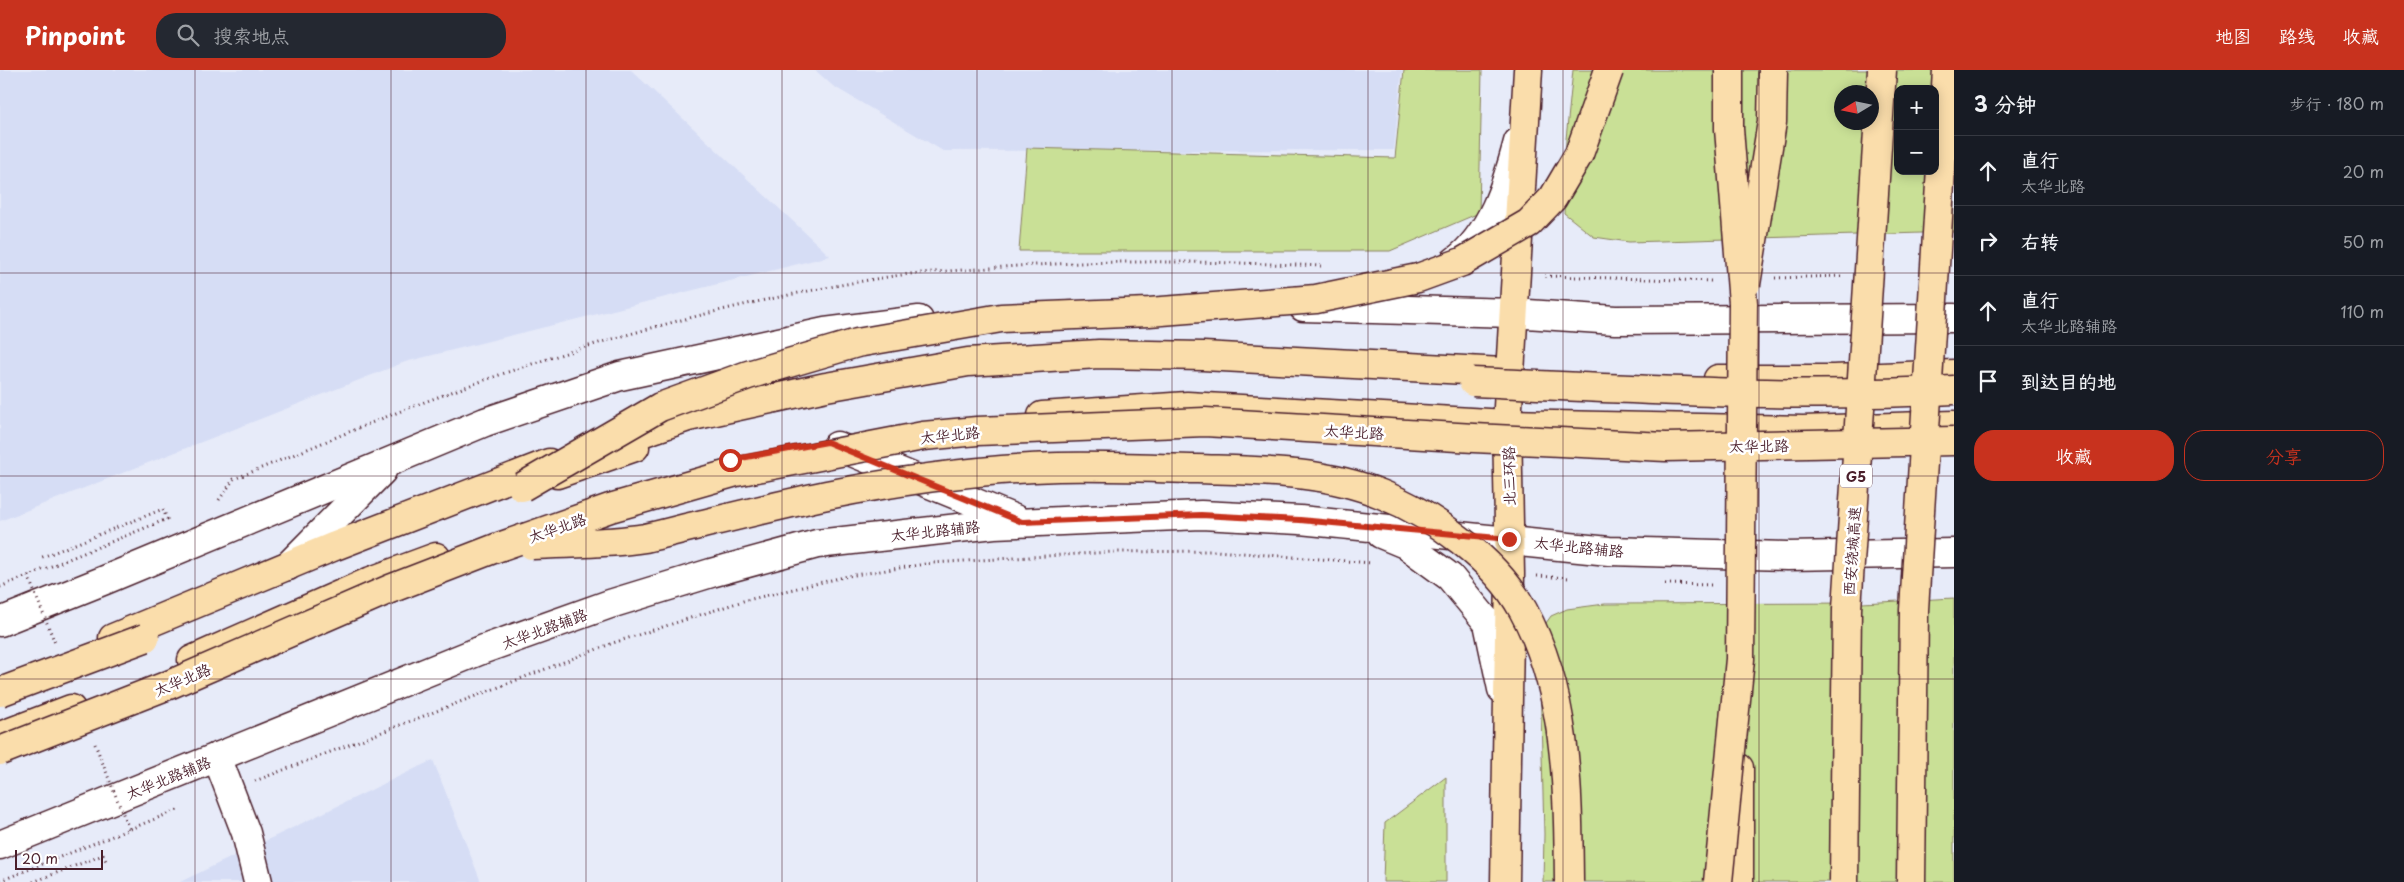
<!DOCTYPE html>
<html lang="zh">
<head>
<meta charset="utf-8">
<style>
	body { margin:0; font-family:"Playpen Sans","LXGW WenKai TC",sans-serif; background:#242831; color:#f1f3f6 }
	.controls { position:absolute; right:15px; top:15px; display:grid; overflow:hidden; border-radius:10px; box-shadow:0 2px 12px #0003 }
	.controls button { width:45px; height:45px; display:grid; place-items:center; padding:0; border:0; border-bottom:1px solid #363941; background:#171b24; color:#f1f3f6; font:25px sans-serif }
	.compass { position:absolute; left:1834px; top:15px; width:45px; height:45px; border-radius:50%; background:#171b24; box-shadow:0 2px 12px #0003; rotate:260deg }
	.scale { position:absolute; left:15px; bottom:12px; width:88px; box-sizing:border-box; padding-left:5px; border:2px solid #4a1f2b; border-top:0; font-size:14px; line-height:18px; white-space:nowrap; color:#4a1f2b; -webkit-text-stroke:4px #fff; paint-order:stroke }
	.stop { position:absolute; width:15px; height:15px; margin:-11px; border:4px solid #c8321e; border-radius:50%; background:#fff }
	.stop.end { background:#c8321e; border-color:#fff; box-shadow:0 1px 5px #0008 }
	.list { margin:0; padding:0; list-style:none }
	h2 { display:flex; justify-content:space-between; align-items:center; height:65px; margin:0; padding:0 20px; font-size:21px }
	h2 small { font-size:16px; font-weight:400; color:#9ea1a6 }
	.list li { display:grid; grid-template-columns:32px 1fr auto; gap:15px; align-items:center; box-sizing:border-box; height:70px; padding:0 20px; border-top:1px solid #363941 }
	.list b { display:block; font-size:19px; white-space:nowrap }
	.list p { margin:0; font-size:16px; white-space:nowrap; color:#9ea1a6 }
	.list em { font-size:16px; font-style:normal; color:#9ea1a6 }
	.actions { display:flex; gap:10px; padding:15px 20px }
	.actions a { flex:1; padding:11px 0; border:1px solid #c8321e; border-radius:20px; text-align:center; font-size:18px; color:#c8321e }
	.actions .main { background:#c8321e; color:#fff }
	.icon { flex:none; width:28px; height:28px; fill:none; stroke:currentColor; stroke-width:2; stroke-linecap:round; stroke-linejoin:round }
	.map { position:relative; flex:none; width:1954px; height:812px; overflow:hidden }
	header { display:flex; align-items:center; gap:30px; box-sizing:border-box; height:70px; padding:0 25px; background:#c8321e; color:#fff }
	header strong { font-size:24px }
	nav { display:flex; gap:28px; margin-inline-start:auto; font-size:18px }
	.search { width:350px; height:45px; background:#242831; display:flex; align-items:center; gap:12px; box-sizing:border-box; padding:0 18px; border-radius:20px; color:#9ea1a6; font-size:19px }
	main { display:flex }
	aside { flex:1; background:#171b24 }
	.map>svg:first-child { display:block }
	.built { fill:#d6ddf5 }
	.green { fill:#c9e096; stroke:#8a8060; fill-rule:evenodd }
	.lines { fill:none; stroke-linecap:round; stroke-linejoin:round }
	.minor-casing { stroke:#4a1f2b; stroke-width:31 }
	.tertiary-casing { stroke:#4a1f2b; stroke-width:31 }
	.primary-casing { stroke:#4a1f2b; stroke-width:31 }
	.trunk-casing { stroke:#4a1f2b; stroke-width:31 }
	.path { stroke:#4a1f2b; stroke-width:3; stroke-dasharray:1 4; stroke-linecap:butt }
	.minor { stroke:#fff; stroke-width:28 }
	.tertiary { stroke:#fff; stroke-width:28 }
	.primary { stroke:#faddab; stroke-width:28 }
	.trunk { stroke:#faddab; stroke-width:28 }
	.primary-bridge-casing { stroke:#4a1f2b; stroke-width:31; stroke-linecap:butt }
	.trunk-bridge-casing { stroke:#4a1f2b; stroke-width:31; stroke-linecap:butt }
	.motorway-bridge-casing { stroke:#4a1f2b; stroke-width:31; stroke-linecap:butt }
	.path-bridge { stroke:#4a1f2b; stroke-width:3; stroke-dasharray:1 4; stroke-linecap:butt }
	.primary-bridge { stroke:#faddab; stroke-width:28 }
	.trunk-bridge { stroke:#faddab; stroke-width:28 }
	.motorway-bridge { stroke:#faddab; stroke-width:28 }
	.route { stroke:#c8321e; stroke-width:6 }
	.grid { fill:none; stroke:#4a1f2b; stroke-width:1; stroke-opacity:0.55 }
	.labels { text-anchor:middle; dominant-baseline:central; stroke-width:5; stroke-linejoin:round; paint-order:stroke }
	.shield { fill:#fff; stroke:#80626b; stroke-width:1 }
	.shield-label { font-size:14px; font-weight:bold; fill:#4a1f2b }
	.street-label { font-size:15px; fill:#4a1f2b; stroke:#fff }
</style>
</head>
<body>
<header>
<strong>Pinpoint</strong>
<div class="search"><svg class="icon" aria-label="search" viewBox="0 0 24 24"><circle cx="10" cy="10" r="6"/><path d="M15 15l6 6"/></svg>搜索地点</div>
<nav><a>地图</a><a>路线</a><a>收藏</a></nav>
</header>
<main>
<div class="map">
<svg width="1954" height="812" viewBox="0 0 1954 812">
	<rect width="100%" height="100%" fill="#e7ebf9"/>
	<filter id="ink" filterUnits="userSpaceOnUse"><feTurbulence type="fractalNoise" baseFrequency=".02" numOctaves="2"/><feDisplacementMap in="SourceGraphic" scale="10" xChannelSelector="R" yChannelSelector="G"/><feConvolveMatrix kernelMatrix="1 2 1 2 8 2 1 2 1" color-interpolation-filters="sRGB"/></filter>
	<g filter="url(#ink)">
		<g class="built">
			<path d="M0,0h631l199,186 -425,106 -405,159z"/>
			<path d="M815,0h587l-8,80 -451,1 -110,-65z"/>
			<path d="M433,690l48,122h-301z"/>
		</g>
		<g class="green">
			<path d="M1404,0h78l-3,143 -89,38h-371l8,-103 368,10z"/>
			<path d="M1573,0h381v162l-325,10 -35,-5 -30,-24 2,-74zM1898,19h37v82h-37zM1842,22h30v30h-30z"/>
			<path d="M1954,528v284h-411l1,-48 -5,-201 12,-17 16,-7 38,-5 257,-1z"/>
			<path d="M1446,707v105h-63l2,-59z"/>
		</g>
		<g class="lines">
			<g class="minor-casing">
				<path id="minor" d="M217,687l29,76 12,49"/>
			</g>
			<g class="tertiary-casing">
				<g id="tertiary">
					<path d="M1454,192c37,-26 53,-78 64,-120"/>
					<path d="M1303,237l210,6 102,7 339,-2"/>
					<path d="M837,376l178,73"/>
					<path d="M1381,464l24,10 45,33 38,46 14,66"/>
					<path d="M288,496l94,-95"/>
					<path d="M0,552l105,-42 380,-158 135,-46 205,-44 94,-12"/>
					<path d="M0,775l484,-196 126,-45 101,-31 106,-29 177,-20 207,-9 99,5 309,31 178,5 167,-3"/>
				</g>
			</g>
			<g class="primary-casing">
				<g id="primary">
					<path d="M1718,309h115l121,-5"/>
					<path d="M1042,346l145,-10 320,18 296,6 151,-5"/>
					<path d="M609,374l79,-27 138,-30 142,-25 131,-8 104,2 300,16"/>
					<path d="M557,404l78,-27"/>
					<path d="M113,568l222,-92 214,-83"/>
					<path d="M192,590l179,-79 65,-24"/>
					<path d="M0,666l71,-27"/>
					<path d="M1739,812v-114"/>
				</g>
			</g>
			<g class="trunk-casing">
				<path id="trunk" d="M1505,812l5,-308 -3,-150 21,-354"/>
			</g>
			<g class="path">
				<path d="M1545,206l169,5"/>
				<path d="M1775,208l66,-2"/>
				<path d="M219,430l15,-21c68,-27 136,-57 204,-82 147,-55 301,-97 456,-121 28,-4 57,-5 84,-7 115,-10 229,-8 343,-3"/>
				<path d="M1537,506l32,2"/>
				<path d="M1665,514l48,1"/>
				<path d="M0,517l167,-68 -4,-10 -123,49"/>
				<path d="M255,711l358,-138 130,-42 105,-25 84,-13 180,-11 104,-1 156,12"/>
				<path d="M0,811l180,-72"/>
				<path d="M33,812l70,-27 4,8"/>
			</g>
			<use href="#minor" class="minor"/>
			<use href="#tertiary" class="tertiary"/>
			<use href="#primary" class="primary"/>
			<use href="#trunk" class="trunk"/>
			<g class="primary-bridge-casing">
				<g id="primary-bridge">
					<path d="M1746,214l26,-162 1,-52"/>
					<path d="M1473,312c160,7 321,17 481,8"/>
					<path d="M522,417l138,-80 88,-32 109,-32 144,-25 148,-6 167,-13 102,-21 44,-16 67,-39 24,-25 26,-44 30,-84"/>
					<path d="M532,475c38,-2 77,-1 113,-7 20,-4 39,-10 58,-14 41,-10 82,-20 124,-29 75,-15 153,-26 231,-28 46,-1 93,1 139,2 61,2 126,1 184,25 51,20 115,66 142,116 45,82 45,181 46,272"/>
					<path d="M0,622l145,-54"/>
					<path d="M0,681l171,-67 219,-95 106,-41 114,-40 126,-36 187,-36 54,-5 228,-9 269,16 192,9 288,-6"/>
				</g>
			</g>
			<g class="trunk-bridge-casing">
				<path id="trunk-bridge" d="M1718,812l22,-223 3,-356 -14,-174v-59"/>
			</g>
			<g class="motorway-bridge-casing">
				<g id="motorway-bridge">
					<path d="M1844,812l3,-273 35,-539"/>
					<path d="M1911,812l3,-272 33,-540"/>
				</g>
			</g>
			<g class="path-bridge">
				<path d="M28,506l27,67"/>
				<path d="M95,674l34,85"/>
			</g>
			<use href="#primary-bridge" class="primary-bridge"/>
			<use href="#trunk-bridge" class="trunk-bridge"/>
			<use href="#motorway-bridge" class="motorway-bridge"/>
		</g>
	</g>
	<g class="lines" filter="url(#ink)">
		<path class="route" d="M730,390l97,-18 195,80 179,-7 99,5 209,19"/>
	</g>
	<path class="grid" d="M195,0v812M391,0v812M586,0v812M782,0v812M977,0v812M1172,0v812M1368,0v812M1563,0v812M1759,0v812M0,203h1954M0,406h1954M0,609h1954"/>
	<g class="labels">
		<rect class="shield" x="1840" y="394.5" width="32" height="23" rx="4"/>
		<g class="shield-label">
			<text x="1856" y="406">G5</text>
		</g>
		<g class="street-label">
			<text transform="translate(1354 361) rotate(3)">太华北路</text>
			<text transform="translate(950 364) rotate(-6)">太华北路</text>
			<text transform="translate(1759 375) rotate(-1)">太华北路</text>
			<text transform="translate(1508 406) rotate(-91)">北三环路</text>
			<text transform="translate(557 457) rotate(-19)">太华北路</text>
			<text transform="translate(935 460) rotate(-6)">太华北路辅路</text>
			<text transform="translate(1579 476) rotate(6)">太华北路辅路</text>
			<text transform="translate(1851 481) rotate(-86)">西安绕城高速</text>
			<text transform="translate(544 558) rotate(-20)">太华北路辅路</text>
			<text transform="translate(182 609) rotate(-23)">太华北路</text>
			<text transform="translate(168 707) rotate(-22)">太华北路辅路</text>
		</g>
	</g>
</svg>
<div class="controls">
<button>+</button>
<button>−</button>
</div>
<svg class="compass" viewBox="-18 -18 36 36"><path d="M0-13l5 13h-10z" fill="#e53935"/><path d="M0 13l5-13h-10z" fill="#9ea1a6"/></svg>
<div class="scale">20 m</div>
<div class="stop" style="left:730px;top:390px"></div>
<div class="stop end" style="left:1509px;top:469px"></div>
</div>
<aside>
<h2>3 分钟<small>步行 · 180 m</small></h2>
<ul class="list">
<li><svg class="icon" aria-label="ahead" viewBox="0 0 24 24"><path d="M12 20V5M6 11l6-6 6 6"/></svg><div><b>直行</b><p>太华北路</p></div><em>20 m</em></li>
<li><svg class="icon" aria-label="right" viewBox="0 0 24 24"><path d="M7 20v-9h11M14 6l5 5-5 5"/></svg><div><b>右转</b></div><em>50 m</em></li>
<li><svg class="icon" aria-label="ahead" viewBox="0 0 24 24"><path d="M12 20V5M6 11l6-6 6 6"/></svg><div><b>直行</b><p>太华北路辅路</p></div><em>110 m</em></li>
<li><svg class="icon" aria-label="arrive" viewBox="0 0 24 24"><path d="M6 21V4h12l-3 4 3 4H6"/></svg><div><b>到达目的地</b></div></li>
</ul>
<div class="actions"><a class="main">收藏</a><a>分享</a></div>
</aside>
</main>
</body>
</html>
